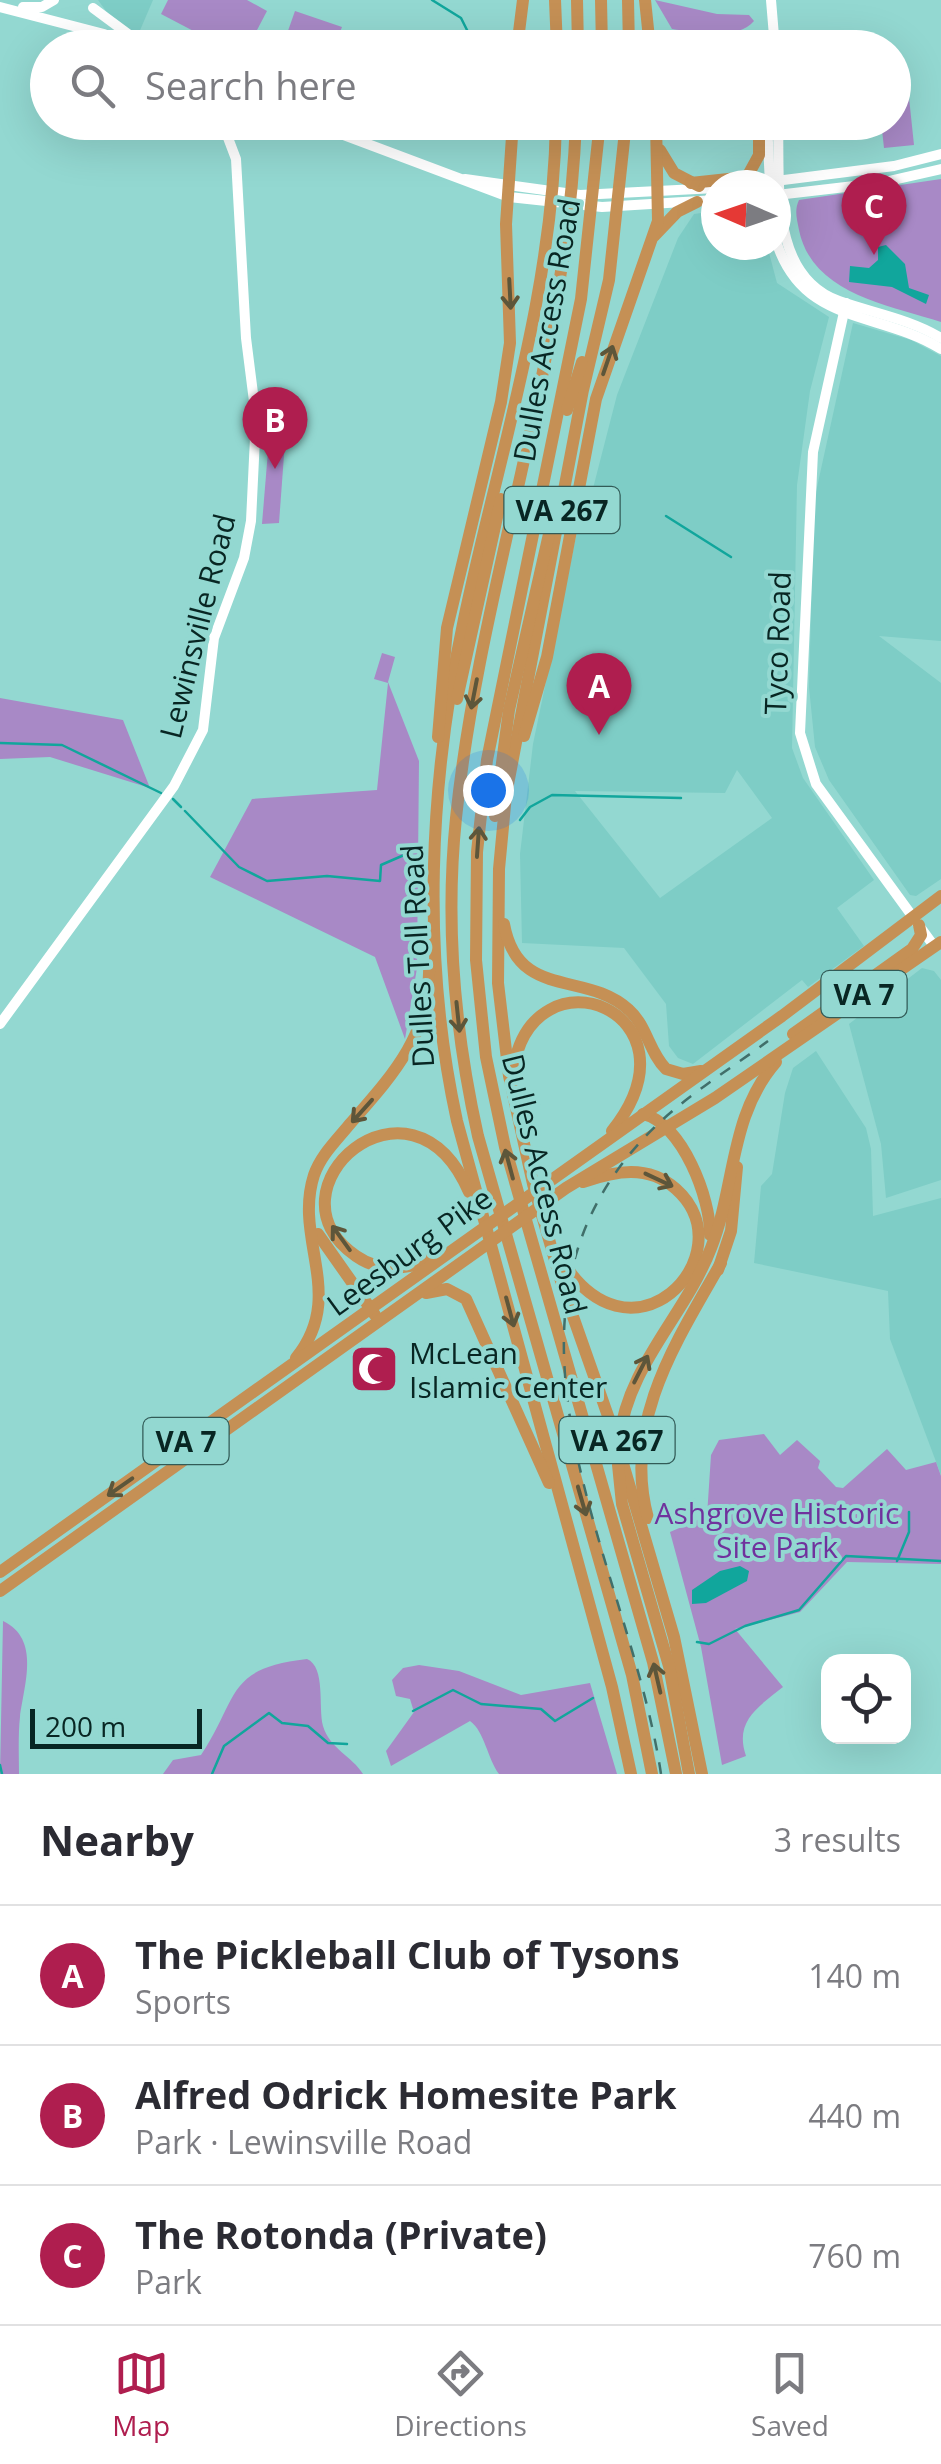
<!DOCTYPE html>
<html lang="en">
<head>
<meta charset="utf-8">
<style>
	body { margin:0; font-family:"Open Sans",sans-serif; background:#f2f2f3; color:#2b2b33 }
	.controls { position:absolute; right:30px; bottom:30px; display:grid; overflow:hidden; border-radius:20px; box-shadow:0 10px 40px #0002 }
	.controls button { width:90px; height:90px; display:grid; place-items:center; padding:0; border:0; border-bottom:2px solid #e1e1e2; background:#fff; color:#2b2b33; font:50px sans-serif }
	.compass { position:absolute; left:701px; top:170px; width:90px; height:90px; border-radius:50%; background:#fff; box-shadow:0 10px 40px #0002; rotate:272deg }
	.scale { position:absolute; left:30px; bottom:25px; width:172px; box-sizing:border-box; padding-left:10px; border:5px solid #082623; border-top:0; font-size:28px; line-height:35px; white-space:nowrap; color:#082623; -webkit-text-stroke:8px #93d8d1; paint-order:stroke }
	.you { position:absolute; left:488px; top:790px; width:35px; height:35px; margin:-25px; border:8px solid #fff; border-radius:50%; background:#1a73e8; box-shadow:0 0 0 15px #1a73e833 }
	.badge { display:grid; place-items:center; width:65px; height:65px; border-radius:50%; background:#af1e4f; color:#fff; font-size:32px; font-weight:700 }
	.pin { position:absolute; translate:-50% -82px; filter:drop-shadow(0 2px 5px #0008) }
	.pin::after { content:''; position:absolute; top:52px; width:35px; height:30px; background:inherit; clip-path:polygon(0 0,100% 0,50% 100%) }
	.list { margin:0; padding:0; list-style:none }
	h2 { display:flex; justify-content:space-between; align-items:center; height:130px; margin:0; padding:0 40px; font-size:42px }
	h2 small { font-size:32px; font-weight:400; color:#7c7c81 }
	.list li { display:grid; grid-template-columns:65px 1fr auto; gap:30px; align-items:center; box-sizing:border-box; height:140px; padding:0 40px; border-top:2px solid #e1e1e2 }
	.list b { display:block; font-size:38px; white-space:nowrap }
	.list p { margin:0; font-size:32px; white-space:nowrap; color:#7c7c81 }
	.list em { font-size:32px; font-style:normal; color:#7c7c81 }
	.icon { flex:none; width:55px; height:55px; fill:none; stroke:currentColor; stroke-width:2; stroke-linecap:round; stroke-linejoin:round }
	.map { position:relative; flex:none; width:941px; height:1774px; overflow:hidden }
	.search { position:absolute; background:#fff; box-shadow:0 10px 40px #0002; left:30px; right:30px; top:30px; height:110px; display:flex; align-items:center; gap:25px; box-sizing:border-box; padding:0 35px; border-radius:55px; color:#7c7c81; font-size:38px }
	.sheet { height:550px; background:#fff }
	nav { display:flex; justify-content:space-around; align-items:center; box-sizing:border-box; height:140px; border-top:2px solid #e1e1e2; background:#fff; font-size:28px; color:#7c7c81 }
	nav a { display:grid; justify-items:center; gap:5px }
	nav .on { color:#af1e4f }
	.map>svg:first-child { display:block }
	.built { fill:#7ecdc6; fill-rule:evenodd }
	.green { fill:#a889c6 }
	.water { fill:#11a69c }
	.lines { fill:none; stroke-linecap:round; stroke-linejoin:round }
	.stream { stroke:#11a69c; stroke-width:2.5 }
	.secondary { stroke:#fff; stroke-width:10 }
	.highway { stroke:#c59055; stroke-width:12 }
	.rail { stroke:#416f6a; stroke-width:2.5; stroke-dasharray:12 12; stroke-linecap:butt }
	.oneway { stroke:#5d563a }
	.labels { text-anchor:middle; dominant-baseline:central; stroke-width:8; stroke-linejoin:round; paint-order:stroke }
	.shield { fill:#93d8d1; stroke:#325b57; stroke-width:2.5 }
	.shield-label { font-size:28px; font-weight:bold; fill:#082623 }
	.street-label { font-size:30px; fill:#082623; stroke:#93d8d1 }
	.poi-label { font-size:30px; fill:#082623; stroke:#93d8d1; text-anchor:start }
	.park-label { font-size:30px; fill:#70329d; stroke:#93d8d1 }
</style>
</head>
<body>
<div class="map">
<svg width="941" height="1774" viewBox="0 0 941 1774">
	<rect width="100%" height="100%" fill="#93d8d1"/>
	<g class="built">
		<path d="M98,0h55l-18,42 -21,-20z"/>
		<path d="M716,211v34h51l10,38 52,34 -19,74 -13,94 -5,263 11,30 71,102 -37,28 27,38 -56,41 -6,-7 -109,84 -15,-6 -9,-12 -3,-42 -42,-56 -102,-5 -2,-89 13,-110 50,-241 7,-3 27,-105 61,-157 16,-24zM737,770l35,48 -112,80 -85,-107 150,2z"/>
		<path d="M853,323l58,17 30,16v285l-62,-5 62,47v196l-25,17 -6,-1 -81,-115 -14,-33 -6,-60 5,-186z"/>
		<path d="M922,968l12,3 7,9v200l-55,18 -5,-54 -32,-120z"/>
		<path d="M816,1051l50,77 5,21 2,67 68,-18v277l-51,-136 -2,-48 -134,-28 7,-77 11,-12 13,-81 8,-25z"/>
	</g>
	<g class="green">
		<path d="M168,0h79l20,11 -19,36h-24l-63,-33z"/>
		<path d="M655,0l62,14 32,1 5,6c-16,20 -60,11 -82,8z"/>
		<path d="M295,11l47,16 -8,20 -51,-2z"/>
		<path d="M908,88l6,57 -30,3 -2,-18 -17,2 -1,-9 30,-1v-33z"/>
		<path d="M941,179v143c-52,-17 -129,-28 -142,-92 -2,-11 -5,-19 0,-30z"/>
		<path d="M270,427l16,1 -7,95 -17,1z"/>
		<path d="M382,653l13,4 -7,25 31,79 -2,207 -12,71 -30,-82 -165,-80 42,-78 125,-9 11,-107 -14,-4z"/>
		<path d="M0,698l123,22 27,68 -100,-31 -50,2z"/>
		<path d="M764,1434l16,21 17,-15 23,21 -2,7 18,19 7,1 44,-39 19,21 30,-8 5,14v88l-94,-2 -47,50 -65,17 48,58c-25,20 -49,34 -37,69l-24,9 -21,-118 -31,-115 37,-16 4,-61 8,-15z"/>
		<path d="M3,1621c38,18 21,64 17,96 -2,18 -1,38 -1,57h-19z"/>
		<path d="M307,1659c19,8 11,48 16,67 7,23 29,30 40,48h-200l10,-14 28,-5c38,-57 24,-87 106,-96z"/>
		<path d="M419,1665l40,6 62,24 69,-12 27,91h-118c-12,-16 -14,-42 -29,-53l-79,45 -5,-15 28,-39 -4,-13 -14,-3 -4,-16 11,-12z"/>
	</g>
	<g class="water">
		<path d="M886,245l19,19 4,24 20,7 -3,9 -34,-17 -43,-5 1,-16 19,2 9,-8v-13z"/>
		<path d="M740,1566l9,5 -2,10 -41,22 -14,1v-14l28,-19z"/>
	</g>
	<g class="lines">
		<g class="stream">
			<path d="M432,0l29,18 15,30"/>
			<path d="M499,122v3"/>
			<path d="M666,516l65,41"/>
			<path d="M0,743l62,2 99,48"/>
			<path d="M173,799l8,8"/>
			<path d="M185,811l54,56 28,14 60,-5 53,5 1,-16 30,-13"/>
			<path d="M520,820l10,-13 22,-12 129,3"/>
			<path d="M897,1561l12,-29v-20"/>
			<path d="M697,1642l12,2 36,-18 54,-16 47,-54 95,5"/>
			<path d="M413,1711l40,-21 28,14 60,5 14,12 38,-23"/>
			<path d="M0,1765l2,9"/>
			<path d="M212,1774l12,-28 45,-33 13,10 26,3 20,17 19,1"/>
		</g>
		<g class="secondary">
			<path d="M771,0l4,48"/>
			<path d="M0,7l104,27 32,14"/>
			<path d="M23,7h19l12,-7"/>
			<path d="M93,8l54,40"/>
			<path d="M309,122l200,75 93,10 114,-7"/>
			<path d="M767,122l3,63"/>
			<path d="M778,122c2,60 -9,154 61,179 34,12 71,18 102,37"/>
			<path d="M465,179l115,16 136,-7"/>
			<path d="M745,185l149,-19 47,-12"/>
			<path d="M777,195l103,-12 61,-14"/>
			<path d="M776,241c27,85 102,69 165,108"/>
			<path d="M846,303l-33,149 -13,281 16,51 118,162"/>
			<path d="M0,1024l174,-238 29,-56 11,-92 30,-80 7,-37 5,-104 -10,-79 -10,-179 -14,-37"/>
		</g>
		<g class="highway">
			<path d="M555,0l2,48"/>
			<path d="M577,0l1,48"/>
			<path d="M601,0l1,48"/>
			<path d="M628,0l1,48"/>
			<path d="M645,0l5,48"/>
			<path d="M517,48l6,-48"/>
			<path d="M556,122c-3,171 -57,332 -92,497 -35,164 -43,338 -7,502l155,566 19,87"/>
			<path d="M576,122c-9,237 -96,462 -120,696 -11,106 -1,215 22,318l154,539 20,99"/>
			<path d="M600,122l-19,177 -94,461 -10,92 -1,108 10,97 19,90 148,515 23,112"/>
			<path d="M626,122l-17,158 -26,110 -77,405 -7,74 -1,114 11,93 24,108 30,104 51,145 60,204 28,137"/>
			<path d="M660,150l14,23 25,13"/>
			<path d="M691,183l56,-6 12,-22v-33"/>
			<path d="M654,236l23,-24 20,-10"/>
			<path d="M567,410l15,-48"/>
			<path d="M457,699l44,-200"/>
			<path d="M524,736l23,-79 49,-258 62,-178 -2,-99"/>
			<path d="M438,737l9,-109 54,-226 9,-59 -4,-119 7,-102"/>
			<path d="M495,816l14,-106 45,-198"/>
			<path d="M504,924c14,77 82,46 125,86 18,16 20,42 37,59l17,5 18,-3"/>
			<path d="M793,1034l119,-85 9,-14 -2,-10"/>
			<path d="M513,1071c19,-128 194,-59 99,60"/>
			<path d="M643,1114c39,9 68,85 67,121"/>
			<path d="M318,1234l57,81"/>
			<path d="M557,1252c71,129 192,2 119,-63 -28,-25 -61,-18 -93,-7"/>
			<path d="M437,1256c-26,13 -55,18 -81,0 -96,-66 55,-200 113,-64"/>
			<path d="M718,1270l13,-39 6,-64"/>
			<path d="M426,1293l21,-4 19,10 83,184"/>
			<path d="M296,1358c51,-63 -3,-118 18,-183 7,-20 22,-34 35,-50 42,-48 82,-90 80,-158"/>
			<path d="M619,1440c9,-76 66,-124 92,-192 25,-63 18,-132 65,-186"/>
			<path d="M618,1465l4,39 47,162 20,108"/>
			<path d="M648,1518c-26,-95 28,-176 73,-255"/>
			<path d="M0,1572l782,-556 159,-120"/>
			<path d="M0,1591l566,-403 149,-90 226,-156"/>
		</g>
		<path class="rail" d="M661,1774c-31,-208 -191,-449 -18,-635 36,-39 83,-67 125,-98"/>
	</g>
	<defs><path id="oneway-shaft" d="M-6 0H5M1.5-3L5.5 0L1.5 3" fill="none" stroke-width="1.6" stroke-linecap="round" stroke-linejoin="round" transform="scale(2.5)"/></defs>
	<g class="oneway">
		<use href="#oneway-shaft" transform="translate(510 294) rotate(87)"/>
		<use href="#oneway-shaft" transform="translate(608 360) rotate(-71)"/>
		<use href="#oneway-shaft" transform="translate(474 694) rotate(101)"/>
		<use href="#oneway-shaft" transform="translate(478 842) rotate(-86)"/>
		<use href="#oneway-shaft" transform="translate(458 1017) rotate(84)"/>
		<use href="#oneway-shaft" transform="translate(362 1111) rotate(132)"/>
		<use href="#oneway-shaft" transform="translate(509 1164) rotate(-105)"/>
		<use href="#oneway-shaft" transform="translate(659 1180) rotate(25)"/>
		<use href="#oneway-shaft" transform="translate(341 1238) rotate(-126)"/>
		<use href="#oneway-shaft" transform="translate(510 1312) rotate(75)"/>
		<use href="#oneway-shaft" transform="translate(641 1369) rotate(-63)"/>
		<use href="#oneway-shaft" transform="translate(120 1487) rotate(145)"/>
		<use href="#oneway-shaft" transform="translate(582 1501) rotate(74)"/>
		<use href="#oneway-shaft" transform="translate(657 1678) rotate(-103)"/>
	</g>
	<defs>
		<g id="mosque-square" transform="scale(2.5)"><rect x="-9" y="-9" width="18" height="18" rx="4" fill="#af1e4f" stroke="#93d8d1"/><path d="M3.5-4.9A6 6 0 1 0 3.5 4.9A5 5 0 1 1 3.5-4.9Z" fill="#fff"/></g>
	</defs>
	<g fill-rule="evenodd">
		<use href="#mosque-square" x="374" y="1369"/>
	</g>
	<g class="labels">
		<g class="shield">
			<rect x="504.5" y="487" width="115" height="46" rx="8"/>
			<rect x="821.5" y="971" width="85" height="46" rx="8"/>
			<rect x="559.5" y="1417" width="115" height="46" rx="8"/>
			<rect x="143.5" y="1418" width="85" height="46" rx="8"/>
		</g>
		<g class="shield-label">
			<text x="562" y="510">VA 267</text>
			<text x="864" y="994">VA 7</text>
			<text x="617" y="1440">VA 267</text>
			<text x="186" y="1441">VA 7</text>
		</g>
		<g class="street-label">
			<text transform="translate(546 330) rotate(-80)">Dulles Access Road</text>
			<text transform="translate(197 626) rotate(-76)">Lewinsville Road</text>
			<text transform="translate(777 643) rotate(-88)">Tyco Road</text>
			<text transform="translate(417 956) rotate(-93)">Dulles Toll Road</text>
			<text transform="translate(545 1184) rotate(76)">Dulles Access Road</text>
			<text transform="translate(409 1251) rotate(-36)">Leesburg Pike</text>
		</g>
		<g class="poi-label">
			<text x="409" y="1352">McLean<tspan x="409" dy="34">Islamic Center</tspan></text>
		</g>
		<g class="park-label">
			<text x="777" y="1512">Ashgrove Historic<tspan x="777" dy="34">Site Park</tspan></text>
		</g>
	</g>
</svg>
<div class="controls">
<button><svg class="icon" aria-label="locate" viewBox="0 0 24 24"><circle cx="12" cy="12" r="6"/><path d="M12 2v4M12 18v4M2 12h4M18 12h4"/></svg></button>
</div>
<svg class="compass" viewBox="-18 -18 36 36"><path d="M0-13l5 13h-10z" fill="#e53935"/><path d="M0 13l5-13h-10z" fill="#7c7c81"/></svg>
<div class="scale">200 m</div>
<div class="you"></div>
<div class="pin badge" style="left:599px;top:735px">A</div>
<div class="pin badge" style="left:275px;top:469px">B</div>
<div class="pin badge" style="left:874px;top:255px">C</div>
<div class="search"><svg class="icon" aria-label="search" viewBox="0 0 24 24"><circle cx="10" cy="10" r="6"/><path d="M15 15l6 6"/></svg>Search here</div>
</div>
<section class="sheet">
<h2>Nearby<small>3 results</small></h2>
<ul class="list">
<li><span class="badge">A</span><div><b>The Pickleball Club of Tysons</b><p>Sports</p></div><em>140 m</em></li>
<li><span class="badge">B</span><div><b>Alfred Odrick Homesite Park</b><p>Park · Lewinsville Road</p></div><em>440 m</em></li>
<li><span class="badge">C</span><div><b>The Rotonda (Private)</b><p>Park</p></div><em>760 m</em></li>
</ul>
</section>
<nav>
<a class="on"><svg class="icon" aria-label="map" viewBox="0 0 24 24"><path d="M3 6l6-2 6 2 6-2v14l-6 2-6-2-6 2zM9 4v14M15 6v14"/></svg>Map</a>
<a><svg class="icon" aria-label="directions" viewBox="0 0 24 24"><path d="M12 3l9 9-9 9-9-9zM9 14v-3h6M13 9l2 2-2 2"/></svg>Directions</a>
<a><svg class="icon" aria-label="saved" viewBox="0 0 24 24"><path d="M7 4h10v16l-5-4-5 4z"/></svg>Saved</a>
</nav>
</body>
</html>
